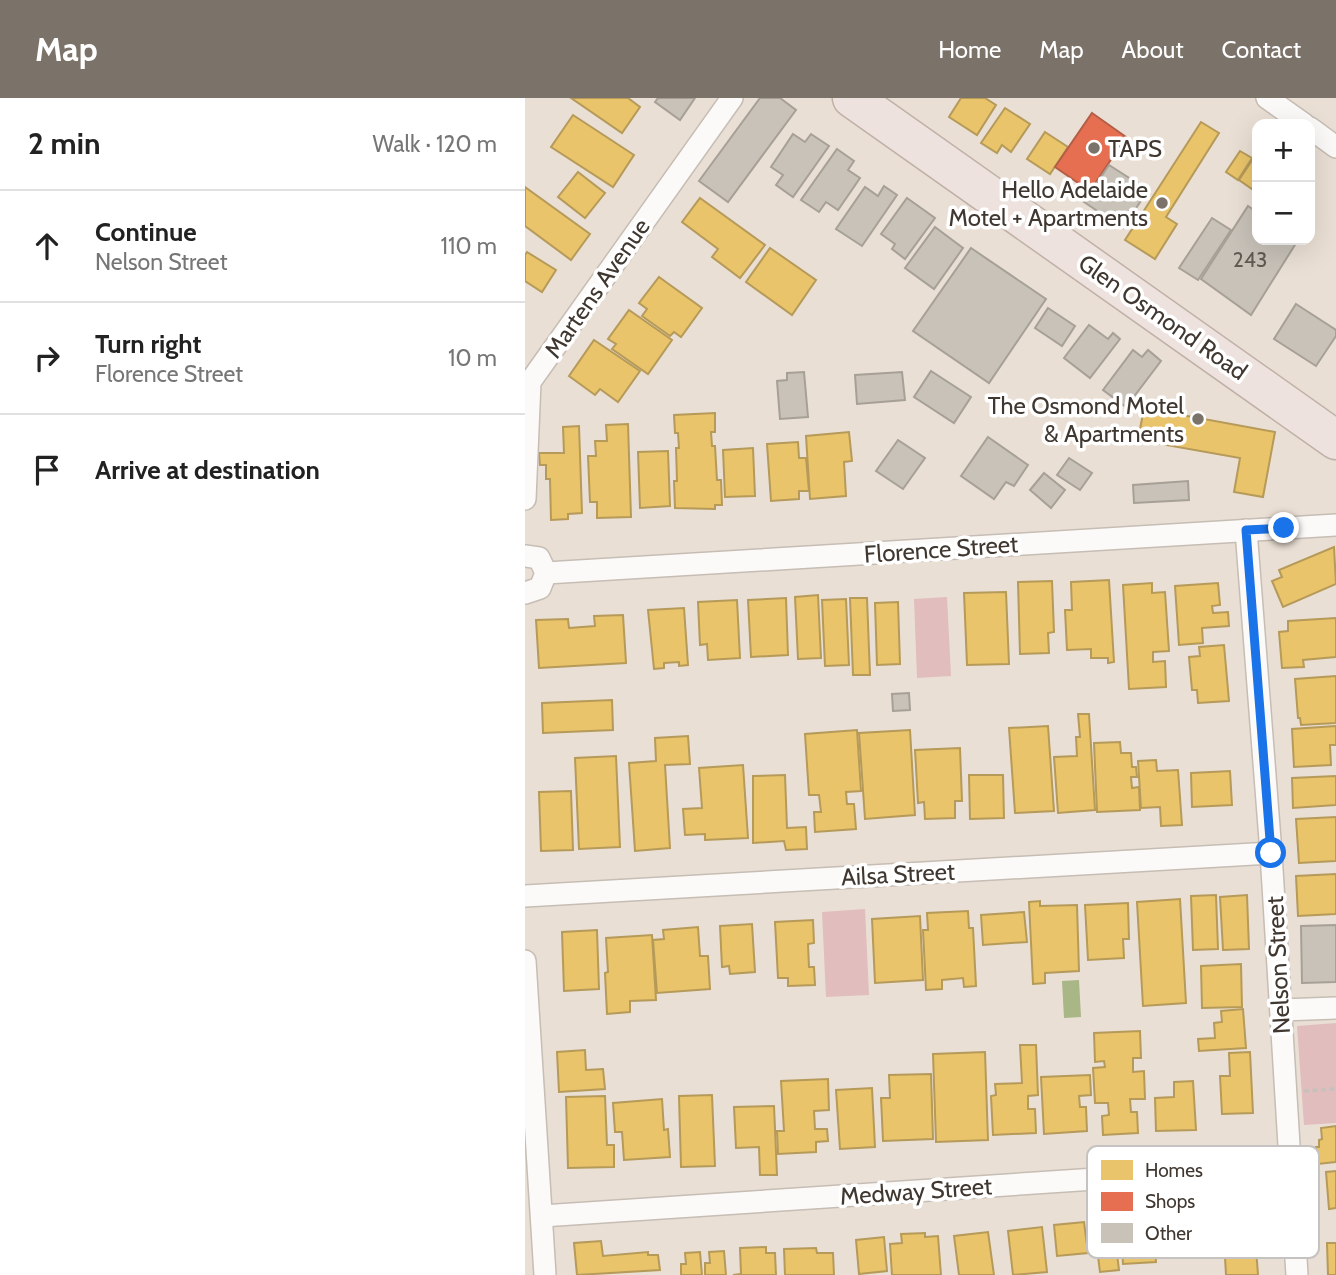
<!DOCTYPE html>
<html lang="en">
<head>
<meta charset="utf-8">
<style>
	body { margin:0; font-family:Cabin,sans-serif; background:#f6f6f6; color:#222 }
	.controls { position:absolute; right:21px; top:21px; display:grid; overflow:hidden; border-radius:14px; box-shadow:0 7px 28px #0002 }
	.controls button { width:63px; height:63px; display:grid; place-items:center; padding:0; border:0; border-bottom:2px solid #e0e0e0; background:#fff; color:#222; font:35px sans-serif }
	.stop { position:absolute; width:21px; height:21px; margin:-16px; border:5px solid #1a73e8; border-radius:50%; background:#fff }
	.stop.end { background:#1a73e8; border-color:#fff; box-shadow:0 2px 7px #0008 }
	.list { margin:0; padding:0; list-style:none }
	h2 { display:flex; justify-content:space-between; align-items:center; height:91px; margin:0; padding:0 28px; font-size:30px }
	h2 small { font-size:23px; font-weight:400; color:#767676 }
	.list li { display:grid; grid-template-columns:46px 1fr auto; gap:21px; align-items:center; box-sizing:border-box; height:112px; padding:0 28px; border-top:2px solid #e0e0e0 }
	.list b { display:block; font-size:26px; white-space:nowrap }
	.list p { margin:0; font-size:23px; white-space:nowrap; color:#767676 }
	.list em { font-size:23px; font-style:normal; color:#767676 }
	.icon { flex:none; width:38px; height:38px; fill:none; stroke:currentColor; stroke-width:2; stroke-linecap:round; stroke-linejoin:round }
	.map { position:relative; flex:none; width:811px; height:1177px; overflow:hidden }
	header { display:flex; align-items:center; gap:42px; box-sizing:border-box; height:98px; padding:0 35px; background:#7b7269; color:#fff }
	header strong { font-size:33px }
	nav { display:flex; gap:38px; margin-inline-start:auto; font-size:24px }
	main { display:flex }
	aside { flex:1; background:#fff }
	.map>svg:first-child { display:block }
	.green { fill:#e1bdbd }
	.water { fill:#a9b685 }
	.homes { fill:#e9c46a; stroke:#b69a59; stroke-width:2 }
	.shops { fill:#e76f51; stroke:#b55e47; stroke-width:2 }
	.building { fill:#c8c2b9; stroke:#a6a097; stroke-width:2 }
	.lines { fill:none; stroke-linecap:round; stroke-linejoin:round }
	.street-casing { stroke:#c6bdb4; stroke-width:24 }
	.highway-casing { stroke:#c0b0a8; stroke-width:41 }
	.path { stroke:#c6c1bc; stroke-width:3.5; stroke-dasharray:5 3.5; stroke-linecap:butt }
	.street { stroke:#fcfaf9; stroke-width:21 }
	.highway { stroke:#ede2dd; stroke-width:38 }
	.route { stroke:#1a73e8; stroke-width:9 }
	.poi-dot { fill:#7b7269; stroke:#fff; stroke-width:2.5 }
	.labels { text-anchor:middle; dominant-baseline:central; stroke-width:7; stroke-linejoin:round; paint-order:stroke }
	.number-label { font-size:21px; fill:#615a52 }
	.poi-label { font-size:24px; fill:#3f3730; stroke:#fff; text-anchor:end }
	.street-label { font-size:24px; fill:#3f3730; stroke:#fff }
	.key { fill:#fff; stroke:#c5c3c1; stroke-width:2 }
	.key-label { font-size:19px; fill:#3f3730 }
</style>
</head>
<body>
<header>
<strong>Map</strong>
<nav><a>Home</a><a>Map</a><a>About</a><a>Contact</a></nav>
</header>
<main>
<aside>
<h2>2 min<small>Walk · 120 m</small></h2>
<ul class="list">
<li><svg class="icon" aria-label="ahead" viewBox="0 0 24 24"><path d="M12 20V5M6 11l6-6 6 6"/></svg><div><b>Continue</b><p>Nelson Street</p></div><em>110 m</em></li>
<li><svg class="icon" aria-label="right" viewBox="0 0 24 24"><path d="M7 20v-9h11M14 6l5 5-5 5"/></svg><div><b>Turn right</b><p>Florence Street</p></div><em>10 m</em></li>
<li><svg class="icon" aria-label="arrive" viewBox="0 0 24 24"><path d="M6 21V4h12l-3 4 3 4H6"/></svg><div><b>Arrive at destination</b></div></li>
</ul>
</aside>
<div class="map">
<svg width="811" height="1177" viewBox="0 0 811 1177">
	<rect width="100%" height="100%" fill="#eadfd4"/>
	<g class="green">
		<path d="M422,499l4,79 -34,2 -3,-79z"/>
		<path d="M340,811l4,86 -43,2 -4,-85z"/>
		<path d="M811,925v100l-32,2 -7,-99z"/>
	</g>
	<path class="water" d="M554,882l2,37 -17,1 -2,-37z"/>
	<g class="homes">
		<path d="M46,0h57l12,9 -18,26z"/>
		<path d="M436,0h24l11,7 -19,30 -28,-18z"/>
		<path d="M480,10l25,16 -19,28 -9,-7 -5,8 -16,-10z"/>
		<path d="M48,17l61,40 -21,32 -62,-40z"/>
		<path d="M676,24l18,11 -53,84 11,7 -22,35 -30,-19z"/>
		<path d="M520,34l23,15 -18,27 -23,-15z"/>
		<path d="M715,53l12,7 -14,22 -12,-8z"/>
		<path d="M728,61l4,3v19l-5,8 -13,-9z"/>
		<path d="M53,74l27,21 -20,25 -27,-21z"/>
		<path d="M0,89l65,47 -19,26 -46,-34z"/>
		<path d="M175,100l65,47 -25,33 -28,-21 6,-8 -36,-27z"/>
		<path d="M245,150l46,32 -24,35 -46,-33z"/>
		<path d="M2,154l29,18 -14,22 -17,-11v-26z"/>
		<path d="M134,179l43,31 -21,29 -7,-5 -4,4 -28,-20 5,-7 -8,-6z"/>
		<path d="M104,212l43,30 -24,34 -36,-25 4,-5 -8,-5z"/>
		<path d="M69,242l46,31 -22,31 -18,-13 -5,6 -26,-19z"/>
		<path d="M619,310l131,24 -12,65 -29,-5 6,-34 -102,-18z"/>
		<path d="M190,315v19h-4l1,14h3l2,34h4l1,25h-7v4l-40,-1 -1,-27h3l-1,-33h3l-1,-15h-3l-1,-18z"/>
		<path d="M103,326l3,93 -34,1v-16h-7l-2,-46h8l-1,-15h12l-1,-16z"/>
		<path d="M54,328l3,87 -14,1v5l-17,1 -1,-41h-4v-14h-6l-1,-12h25l-1,-26z"/>
		<path d="M324,334l3,29 -8,1 2,34 -36,3 -4,-63z"/>
		<path d="M273,344l1,16h7l3,33h-10v8l-28,2 -4,-57z"/>
		<path d="M228,350l2,48 -30,1 -2,-47z"/>
		<path d="M143,353l2,55 -30,2 -2,-56z"/>
		<path d="M809,449l2,37 -53,23 -11,-26 10,-4 -3,-7z"/>
		<path d="M584,482l5,82 -6,1v-5h-17v-9l-24,1 -2,-40h7l-1,-28z"/>
		<path d="M527,483l2,51 -6,1 1,20 -29,1 -2,-72z"/>
		<path d="M627,485v10l13,-1 4,59 -16,1v10l12,-1 1,26 -37,2 -6,-104z"/>
		<path d="M693,485l2,22 -8,1 1,7 15,-1 1,14 -27,2 1,15 -24,2 -4,-59z"/>
		<path d="M481,494l3,72 -42,1 -3,-72z"/>
		<path d="M293,497l3,63 -23,1 -3,-62z"/>
		<path d="M261,500l2,57 -37,2 -3,-57z"/>
		<path d="M325,500h17l3,77h-17z"/>
		<path d="M321,501l3,66 -24,1 -3,-66z"/>
		<path d="M212,502l3,58 -32,2 -1,-16 -7,1 -2,-43z"/>
		<path d="M373,504l2,62 -23,1 -2,-62z"/>
		<path d="M159,510l4,57 -9,1v-4l-15,1v5l-10,1 -6,-59z"/>
		<path d="M98,517l3,48 -87,5 -3,-48 32,-1 1,9 26,-2 -1,-10z"/>
		<path d="M811,520v39l-33,3 1,7 -22,1 -3,-36 9,-1v-10z"/>
		<path d="M699,547l5,56 -31,2 -1,-13h-5l-3,-33 11,-1 -1,-9z"/>
		<path d="M811,578v47l-35,2 -1,-7h-2l-3,-39z"/>
		<path d="M87,602l1,30 -70,3 -1,-30z"/>
		<path d="M553,616h11l6,96 -37,3 -4,-56 23,-1 -1,-19h4z"/>
		<path d="M523,628l6,85 -39,2 -6,-85z"/>
		<path d="M811,628v19h-6l1,20 -37,2 -2,-38z"/>
		<path d="M332,632l4,61 -15,1 1,12h7l2,25 -41,3 -1,-20h7l-2,-17h-10l-4,-61z"/>
		<path d="M385,632l5,85 -50,4 -6,-86z"/>
		<path d="M163,638l2,28 -25,1 5,83 -35,3 -6,-88 27,-2 -1,-23z"/>
		<path d="M595,644l1,11h10l1,14h4l1,10h-6l1,11 7,-1 1,23 -43,2 -3,-69z"/>
		<path d="M435,650l2,53h-7v17l-30,1 -1,-17 -6,1 -3,-53z"/>
		<path d="M91,658l4,91 -41,2 -4,-91z"/>
		<path d="M631,662l1,11 21,-1 4,55 -21,1 -1,-19 -19,1 -3,-47z"/>
		<path d="M218,667l5,73 -43,2v-6l-20,1 -2,-26 19,-1 -3,-40z"/>
		<path d="M705,673l2,34 -40,2 -1,-34z"/>
		<path d="M260,677l2,53 19,-1 1,22 -21,1 -2,-9 -31,2v-67z"/>
		<path d="M444,677h34l1,43 -34,1z"/>
		<path d="M811,678v29l-43,3 -1,-30z"/>
		<path d="M46,693l2,59 -32,1 -2,-59z"/>
		<path d="M811,719v44l-37,2 -3,-44z"/>
		<path d="M811,776v40l-38,2 -2,-40z"/>
		<path d="M691,797l2,54 -25,1 -2,-54z"/>
		<path d="M722,797l2,54 -26,1 -3,-53z"/>
		<path d="M655,801l6,104 -43,3 -6,-104z"/>
		<path d="M515,803v5l37,-1 2,66 -34,2v10l-12,1 -4,-82z"/>
		<path d="M603,805l1,36h-6l1,19 -36,2 -3,-55z"/>
		<path d="M443,813l1,17h4l3,58 -12,1 -1,-9 -21,2v9l-16,1 -3,-60h5l-1,-17z"/>
		<path d="M499,814l3,30 -44,3 -2,-30z"/>
		<path d="M395,818l3,64 -48,3 -3,-64z"/>
		<path d="M288,822l1,23 -6,1 1,23h5l1,18 -27,1v-8h-10l-3,-56z"/>
		<path d="M227,826l3,48 -25,2 -1,-8 -7,1 -2,-41z"/>
		<path d="M173,829l2,29h8l2,33 -53,4 -4,-53 11,-1 -1,-9z"/>
		<path d="M72,832l2,59 -35,2 -2,-59z"/>
		<path d="M127,837l4,65 -26,1v11l-23,2 -2,-41 3,-1 -2,-34z"/>
		<path d="M716,866l1,43 -40,1 -1,-42z"/>
		<path d="M718,911l3,39 -47,3 -1,-12 17,-1 -1,-15 8,-1 -1,-11z"/>
		<path d="M615,933l1,27h-8v14l11,-1 1,28h-15l1,13h6l1,21 -35,2 -1,-19 7,-1 -1,-12h-13l-2,-35 12,-1 -1,-6 -9,1 -1,-29z"/>
		<path d="M495,947h16l2,50 -10,1v13h7l1,24 -43,2 -2,-39 5,-1 -1,-11 27,-1z"/>
		<path d="M60,952l1,20 17,-1 2,20 -46,3 -2,-40z"/>
		<path d="M460,954l3,88 -52,2 -3,-88z"/>
		<path d="M725,954l3,61 -31,1 -2,-38h10l-1,-23z"/>
		<path d="M406,976l2,65 -50,2 -2,-43h9l-1,-23z"/>
		<path d="M565,977l1,20 -12,1 1,11h6l1,24 -43,3 -3,-57z"/>
		<path d="M303,981l1,31 -15,1 1,18h12l1,12 -12,1v10l-38,2 -1,-23h7l-3,-50z"/>
		<path d="M668,983l3,49 -40,1 -1,-33 19,-1v-15z"/>
		<path d="M347,990l3,59 -35,2 -4,-59z"/>
		<path d="M187,997l3,71 -34,1 -2,-71z"/>
		<path d="M80,998l2,49h7v22l-46,1 -2,-71z"/>
		<path d="M137,1001l2,31 4,-1 2,28 -46,3 -2,-28h-7l-2,-29z"/>
		<path d="M249,1008l3,69h-17l-1,-28 -23,1 -2,-41z"/>
		<path d="M811,1028v36l-18,2 -2,-17h3v-7l3,-1 -1,-11z"/>
		<path d="M811,1073v37l-7,1 -3,-37z"/>
		<path d="M627,1115l4,49 -33,2 -3,-48z"/>
		<path d="M729,1122l4,55h-32l-3,-53z"/>
		<path d="M588,1123l6,49 -19,2 -5,-40h6l-1,-9z"/>
		<path d="M559,1124l4,31 -31,3 -3,-31z"/>
		<path d="M517,1129l5,45 -34,3 -5,-44z"/>
		<path d="M463,1134l6,43h-35l-5,-39z"/>
		<path d="M400,1135v4l13,-1 3,39h-49l-2,-31 12,-1 -1,-9z"/>
		<path d="M359,1139l3,34 -28,3 -3,-34z"/>
		<path d="M76,1143l2,15 45,-4v3h10l2,15 -83,5 -3,-32z"/>
		<path d="M802,1145h9v32h-8z"/>
		<path d="M241,1149v6h9l1,22h-43l8,-1 -1,-26z"/>
		<path d="M291,1150l1,5h16l1,22h-49l-1,-26z"/>
		<path d="M199,1153l2,24h-21v-12h5l-1,-11z"/>
		<path d="M175,1154l2,23h-21v-11h5l-1,-11z"/>
	</g>
	<path class="shops" d="M567,15l34,24 -36,54 -35,-24z"/>
	<g class="building">
		<path d="M133,0h37l-15,22 -25,-18z"/>
		<path d="M235,0h20l16,12 -68,92 -29,-21z"/>
		<path d="M268,36l12,8 6,-8 18,12 -36,51 -17,-12 7,-10 -12,-8z"/>
		<path d="M312,51l17,12 -6,9 12,8 -22,32 -12,-8 -7,10 -18,-12z"/>
		<path d="M584,67l39,25 -25,38 -39,-26z"/>
		<path d="M359,88l13,9 -35,51 -26,-17 29,-42 13,9z"/>
		<path d="M382,100l28,20 -30,41 -13,-10 3,-5 -14,-10z"/>
		<path d="M723,108l9,6v28h41l-47,75 -50,-36z"/>
		<path d="M687,120l19,12 -33,50 -19,-12z"/>
		<path d="M410,129l28,21 -29,41 -29,-21z"/>
		<path d="M446,150l75,51 -57,84 -76,-52z"/>
		<path d="M771,206l40,26v6l-20,30 -42,-27z"/>
		<path d="M523,210l27,18 -13,20 -27,-18z"/>
		<path d="M564,227l19,14 5,-6 7,6 -30,39 -26,-20z"/>
		<path d="M608,252l9,7 6,-7 13,11 -35,46 -23,-17z"/>
		<path d="M406,273l40,26 -17,26 -40,-26z"/>
		<path d="M279,274l4,45 -28,2 -3,-38 10,-1v-7z"/>
		<path d="M377,274l3,28 -48,4 -2,-29z"/>
		<path d="M463,339l40,28 -14,21 -8,-4 -12,17 -33,-23z"/>
		<path d="M373,342l27,18 -22,31 -27,-18z"/>
		<path d="M544,360l23,15 -12,17 -23,-15z"/>
		<path d="M519,375l21,17 -14,18 -21,-18z"/>
		<path d="M663,383l1,19 -55,3 -1,-18z"/>
		<path d="M384,595l1,17 -17,1 -1,-17z"/>
		<path d="M811,827v57l-34,1 -1,-57z"/>
	</g>
	<g class="lines">
		<g class="street-casing">
			<g id="street">
				<path d="M742,0l37,26"/>
				<path d="M785,30l26,19"/>
				<path d="M0,401l5,-117 202,-284"/>
				<path d="M721,432l25,323 26,422"/>
				<path d="M0,458l14,2 7,15 -6,15 -15,5"/>
				<path d="M21,475l790,-48"/>
				<path d="M0,798l746,-43"/>
				<path d="M0,863l20,314"/>
				<path d="M756,912l55,-2"/>
				<path d="M17,1118l748,-50"/>
			</g>
		</g>
		<g class="highway-casing">
			<path id="highway" d="M327,0l484,342"/>
		</g>
		<path class="path" d="M779,993l32,-2"/>
		<use href="#street" class="street"/>
		<use href="#highway" class="highway"/>
	</g>
	<g class="lines">
		<path class="route" d="M746,755l-25,-323 38,-2"/>
	</g>
	<g class="poi-dot">
		<circle cx="569" cy="50" r="7"/>
		<circle cx="637" cy="105" r="7"/>
		<circle cx="673" cy="321" r="7"/>
	</g>
	<g class="labels">
		<g class="number-label">
			<text x="725" y="161">243</text>
		</g>
		<g class="poi-label">
			<text x="583" y="50" text-anchor="start">TAPS</text>
			<text x="623" y="91">Hello Adelaide<tspan x="623" dy="28">Motel + Apartments</tspan></text>
			<text x="659" y="307">The Osmond Motel<tspan x="659" dy="28">&amp; Apartments</tspan></text>
		</g>
		<g class="street-label">
			<text transform="translate(72 190) rotate(-55)">Martens Avenue</text>
			<text transform="translate(638 219) rotate(35)">Glen Osmond Road</text>
			<text transform="translate(416 451) rotate(-4)">Florence Street</text>
			<text transform="translate(373 776) rotate(-3)">Ailsa Street</text>
			<text transform="translate(753 867) rotate(-93)">Nelson Street</text>
			<text transform="translate(391 1093) rotate(-4)">Medway Street</text>
		</g>
	</g>
	<rect x="562" y="1048" width="232" height="112" rx="10" class="key"/>
	<rect x="576" y="1062" width="32" height="20" fill="#e9c46a"/>
	<rect x="576" y="1094" width="32" height="19" fill="#e76f51"/>
	<rect x="576" y="1125" width="32" height="20" fill="#c8c2b9"/>
	<g class="key-label">
		<text x="620" y="1079">Homes</text>
		<text x="620" y="1110">Shops</text>
		<text x="620" y="1142">Other</text>
	</g>
</svg>
<div class="controls">
<button>+</button>
<button>−</button>
</div>
<div class="stop" style="left:746px;top:755px"></div>
<div class="stop end" style="left:759px;top:430px"></div>
</div>
</main>
</body>
</html>
